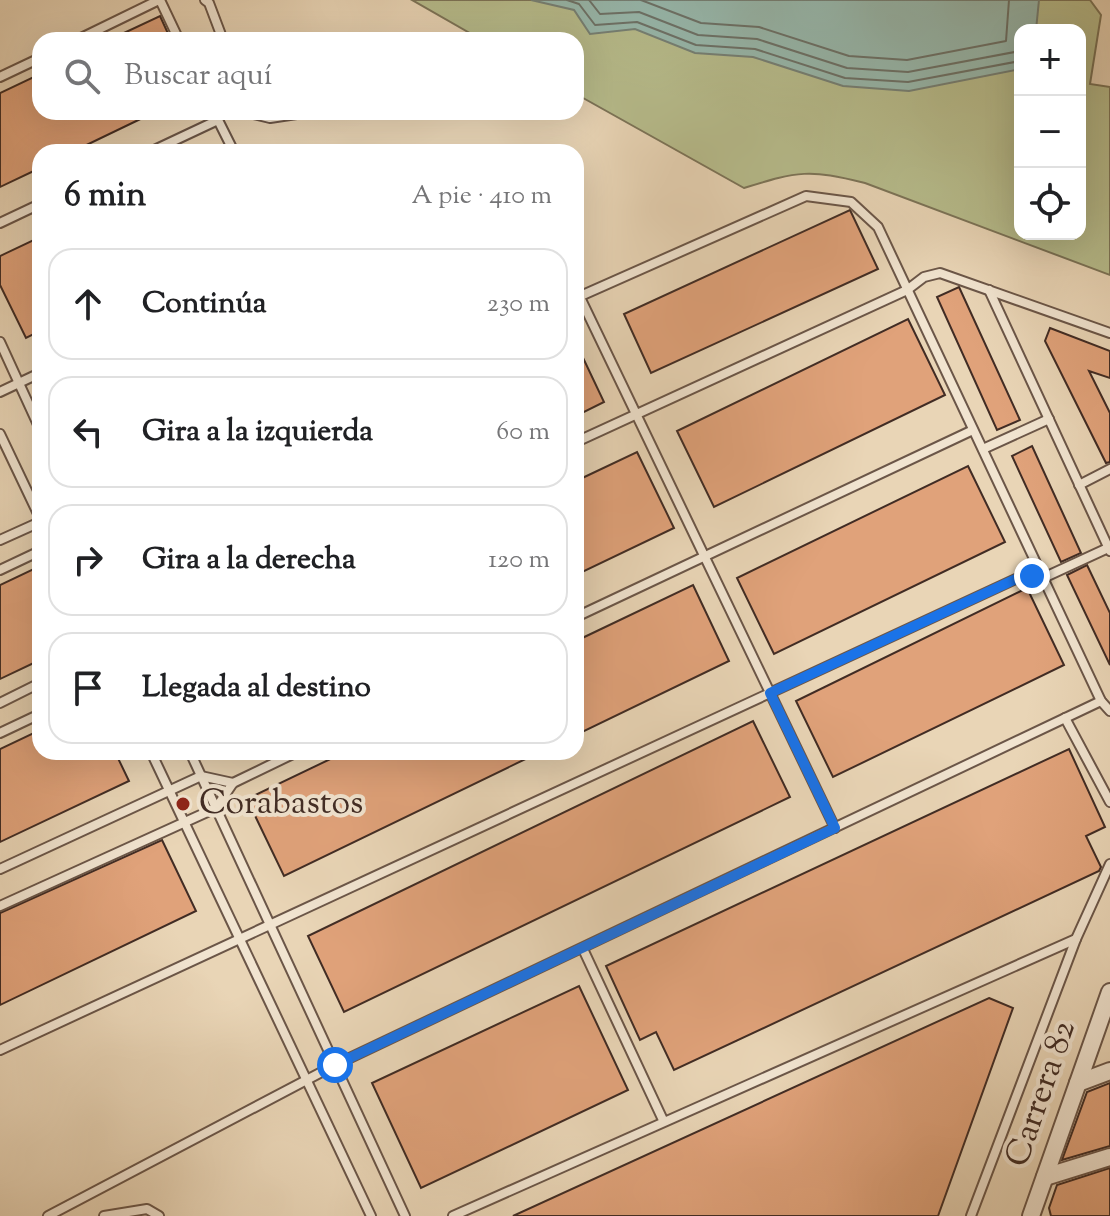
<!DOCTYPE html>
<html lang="es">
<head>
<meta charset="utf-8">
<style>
	body { margin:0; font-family:"Sorts Mill Goudy",serif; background:#f6f6f6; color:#202124 }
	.controls { position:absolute; right:24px; top:24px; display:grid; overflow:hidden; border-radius:16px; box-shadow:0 8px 32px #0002 }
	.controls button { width:72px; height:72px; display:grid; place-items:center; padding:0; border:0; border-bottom:2px solid #e0e0e0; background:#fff; color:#202124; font:40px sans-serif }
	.stop { position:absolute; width:24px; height:24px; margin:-18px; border:6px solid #1a73e8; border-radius:50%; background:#fff }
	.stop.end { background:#1a73e8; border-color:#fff; box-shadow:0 2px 8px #0008 }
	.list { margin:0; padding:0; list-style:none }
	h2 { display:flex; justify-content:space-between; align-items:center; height:104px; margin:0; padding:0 32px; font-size:34px }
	h2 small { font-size:26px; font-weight:400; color:#757577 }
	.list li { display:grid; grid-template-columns:52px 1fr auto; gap:24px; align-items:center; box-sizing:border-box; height:112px; margin:0 16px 16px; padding:0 16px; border:2px solid #e0e0e0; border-radius:24px }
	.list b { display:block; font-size:30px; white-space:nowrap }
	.list em { font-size:26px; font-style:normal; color:#757577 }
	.icon { flex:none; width:44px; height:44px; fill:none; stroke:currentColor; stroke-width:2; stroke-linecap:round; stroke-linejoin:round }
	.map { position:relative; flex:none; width:1110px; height:1216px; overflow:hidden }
	.search { position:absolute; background:#fff; box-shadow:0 8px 32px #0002; left:32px; top:32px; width:552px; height:88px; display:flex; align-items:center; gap:20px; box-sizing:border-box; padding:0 28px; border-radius:24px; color:#757577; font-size:30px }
	.panel { position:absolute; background:#fff; box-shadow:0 8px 32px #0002; left:32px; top:144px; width:552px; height:616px; border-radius:24px }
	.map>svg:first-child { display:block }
	.green { fill:#b7bd8d; stroke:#7c7458; stroke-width:2; fill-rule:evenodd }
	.water { fill:#97b9ae; stroke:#758177; stroke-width:2 }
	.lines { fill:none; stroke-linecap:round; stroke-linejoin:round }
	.shore { stroke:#6c7269; stroke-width:2 }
	.building { fill:#e0a27a; stroke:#412c24; stroke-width:2 }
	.lane-casing { stroke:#6b5648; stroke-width:12 }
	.street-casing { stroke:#6b5648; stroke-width:20 }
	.lane { stroke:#f1e4d0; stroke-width:8 }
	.street { stroke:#f1e4d0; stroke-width:16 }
	.route { stroke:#1a73e8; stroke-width:10 }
	.poi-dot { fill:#8f2418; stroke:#f1e4d0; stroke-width:3 }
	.labels { text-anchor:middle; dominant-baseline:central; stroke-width:8; stroke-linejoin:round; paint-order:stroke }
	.poi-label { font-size:34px; fill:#412c24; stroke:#f1e4d0; text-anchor:start }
	.street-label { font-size:34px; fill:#412c24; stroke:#f1e4d0 }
</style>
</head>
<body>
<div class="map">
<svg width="1110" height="1216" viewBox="0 0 1110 1216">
	<rect width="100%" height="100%" fill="#e9d5b6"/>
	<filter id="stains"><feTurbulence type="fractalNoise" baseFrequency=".0025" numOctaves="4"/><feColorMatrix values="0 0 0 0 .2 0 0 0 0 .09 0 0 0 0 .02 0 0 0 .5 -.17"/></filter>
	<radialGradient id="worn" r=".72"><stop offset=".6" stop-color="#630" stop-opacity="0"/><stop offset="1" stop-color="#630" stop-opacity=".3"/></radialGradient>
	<path class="green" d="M412,0h678l11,15 -11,69 20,3v188l-245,-92c-56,-14 -66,-12 -121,5l-168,-94v-54h-94zM1020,30h60v204h-60z"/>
	<path class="water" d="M531,0h508l-3,30h-16v39l-111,22 -66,-5 -90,-29 -58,-4 -60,-24 -45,5 -16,-24z"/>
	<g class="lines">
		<g class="shore">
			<path d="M567,0l12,4 16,21 42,-3 59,23 59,4 90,29 63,4 112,-21"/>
			<path d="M589,0l11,14 39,-2 59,23 59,4 90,29 61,4 112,-21"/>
			<path d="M641,0l60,23 58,4 90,29 58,4 99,-19 3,-41"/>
		</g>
	</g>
	<g class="building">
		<path d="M160,16l11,24h-62z"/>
		<path d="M40,74v38h115l-83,40h-32v16l-40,19v-94z"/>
		<path d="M850,210l28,59 -227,104 -27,-59z"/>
		<path d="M40,237v94l-14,7 -26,-53v-29z"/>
		<path d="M959,287l61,133 -23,10 -60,-133z"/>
		<path d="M908,319l37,76 -231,112 -37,-76z"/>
		<path d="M1050,328l60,23v27l-21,-7 21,42v49l-4,1 -61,-122z"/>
		<path d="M576,343l28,59 -28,14z"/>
		<path d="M1032,446l49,107 -20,9 -49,-106z"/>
		<path d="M637,452l37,76 -98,47v-94z"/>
		<path d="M968,466l37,76 -231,112 -37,-76z"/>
		<path d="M1087,565l23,48v52l-43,-90z"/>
		<path d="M40,566v94l-40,19v-94z"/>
		<path d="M693,585l36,76 -153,74v-94z"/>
		<path d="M1027,588l37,77 -231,112 -37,-76z"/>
		<path d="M753,721l37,76 -446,215 -36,-76z"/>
		<path d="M40,730v22h75l14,29 -129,61v-93z"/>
		<path d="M1069,749l36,78 -19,9 15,31 -2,4 -425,199 -18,-38 -16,8 -34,-74z"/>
		<path d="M345,752h195l-256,124 -37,-77z"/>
		<path d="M162,840l34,71 -196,94v-92z"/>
		<path d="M579,986l49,104 -207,98 -49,-105z"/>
		<path d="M989,998l24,10 -75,208h-425z"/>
		<path d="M1110,1083v63l-48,14 25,-68z"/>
		<path d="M1110,1168v48h-59l-2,-8 8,-23z"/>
	</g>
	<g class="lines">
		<g class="lane-casing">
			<g id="lane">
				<path d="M160,0l19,40"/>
				<path d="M205,0l4,3 14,37"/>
				<path d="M77,40l82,-40"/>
				<path d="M0,77l40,-19"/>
				<path d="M223,112l-5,8 16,32"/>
				<path d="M245,112l25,6 40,-6"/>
				<path d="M150,152l68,-32 -4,-8"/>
				<path d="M0,223l40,-19"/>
				<path d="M576,289l259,539"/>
				<path d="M989,290l121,261"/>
				<path d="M576,298l230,-102 45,6 27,25 223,474 9,10"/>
				<path d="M0,342l40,87"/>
				<path d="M0,392l40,-19"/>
				<path d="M0,434l40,84"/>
				<path d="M576,442l331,-152 17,-13 16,-4 170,60"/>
				<path d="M983,449l66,-30"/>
				<path d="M1079,485l31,-16"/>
				<path d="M0,540l40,-18"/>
				<path d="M0,570l40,-19"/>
				<path d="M576,617l397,-187"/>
				<path d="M0,703l40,-20"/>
				<path d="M1065,718l45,84"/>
				<path d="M0,733l40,-19"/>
				<path d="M151,752l220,464"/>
				<path d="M190,752l215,464"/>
				<path d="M0,869l201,-93 32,7"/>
				<path d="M0,906l216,-98 17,-25 64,-31"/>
				<path d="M583,949l80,171"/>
				<path d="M0,1050l1018,-472h25l65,-30"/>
				<path d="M48,1216l287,-151 766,-364"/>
				<path d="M104,1216l43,-7 12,7"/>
				<path d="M453,1216l623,-277 34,-75"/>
				<path d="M971,1216l105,-277"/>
			</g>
		</g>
		<g class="street-casing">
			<g id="street">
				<path d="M1078,1083l32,-12"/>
				<path d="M1045,1177l65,-20"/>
				<path d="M1031,1216l79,-224"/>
			</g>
		</g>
		<use href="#lane" class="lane"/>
		<use href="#street" class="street"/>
	</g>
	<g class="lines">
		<path class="route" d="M335,1065l500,-237 -65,-135 248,-115 14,-2"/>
	</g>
	<circle class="poi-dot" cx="183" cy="804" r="8"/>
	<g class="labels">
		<g class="poi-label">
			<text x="199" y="804">Corabastos</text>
		</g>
		<g class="street-label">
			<text transform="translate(1042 1094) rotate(-71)">Carrera 82</text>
		</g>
	</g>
	<rect width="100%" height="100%" filter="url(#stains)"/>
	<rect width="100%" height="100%" fill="url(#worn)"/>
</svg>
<div class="controls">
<button>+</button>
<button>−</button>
<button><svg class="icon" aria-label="locate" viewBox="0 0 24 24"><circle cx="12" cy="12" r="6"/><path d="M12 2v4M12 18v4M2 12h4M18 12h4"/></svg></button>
</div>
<div class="stop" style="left:335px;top:1065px"></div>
<div class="stop end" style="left:1032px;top:576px"></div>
<div class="search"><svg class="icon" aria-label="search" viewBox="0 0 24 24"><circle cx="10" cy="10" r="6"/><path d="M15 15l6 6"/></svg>Buscar aquí</div>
<section class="panel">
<h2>6 min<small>A pie · 410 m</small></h2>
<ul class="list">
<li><svg class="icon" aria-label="ahead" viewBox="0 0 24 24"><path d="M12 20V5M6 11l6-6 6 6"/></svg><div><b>Continúa</b></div><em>230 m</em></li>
<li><svg class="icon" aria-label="left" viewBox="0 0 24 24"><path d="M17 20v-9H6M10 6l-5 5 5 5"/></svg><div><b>Gira a la izquierda</b></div><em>60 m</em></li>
<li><svg class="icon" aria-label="right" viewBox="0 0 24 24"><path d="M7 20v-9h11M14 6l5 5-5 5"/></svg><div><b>Gira a la derecha</b></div><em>120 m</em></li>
<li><svg class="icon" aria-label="arrive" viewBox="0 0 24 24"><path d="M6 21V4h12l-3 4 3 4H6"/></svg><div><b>Llegada al destino</b></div></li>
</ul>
</section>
</div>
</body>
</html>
